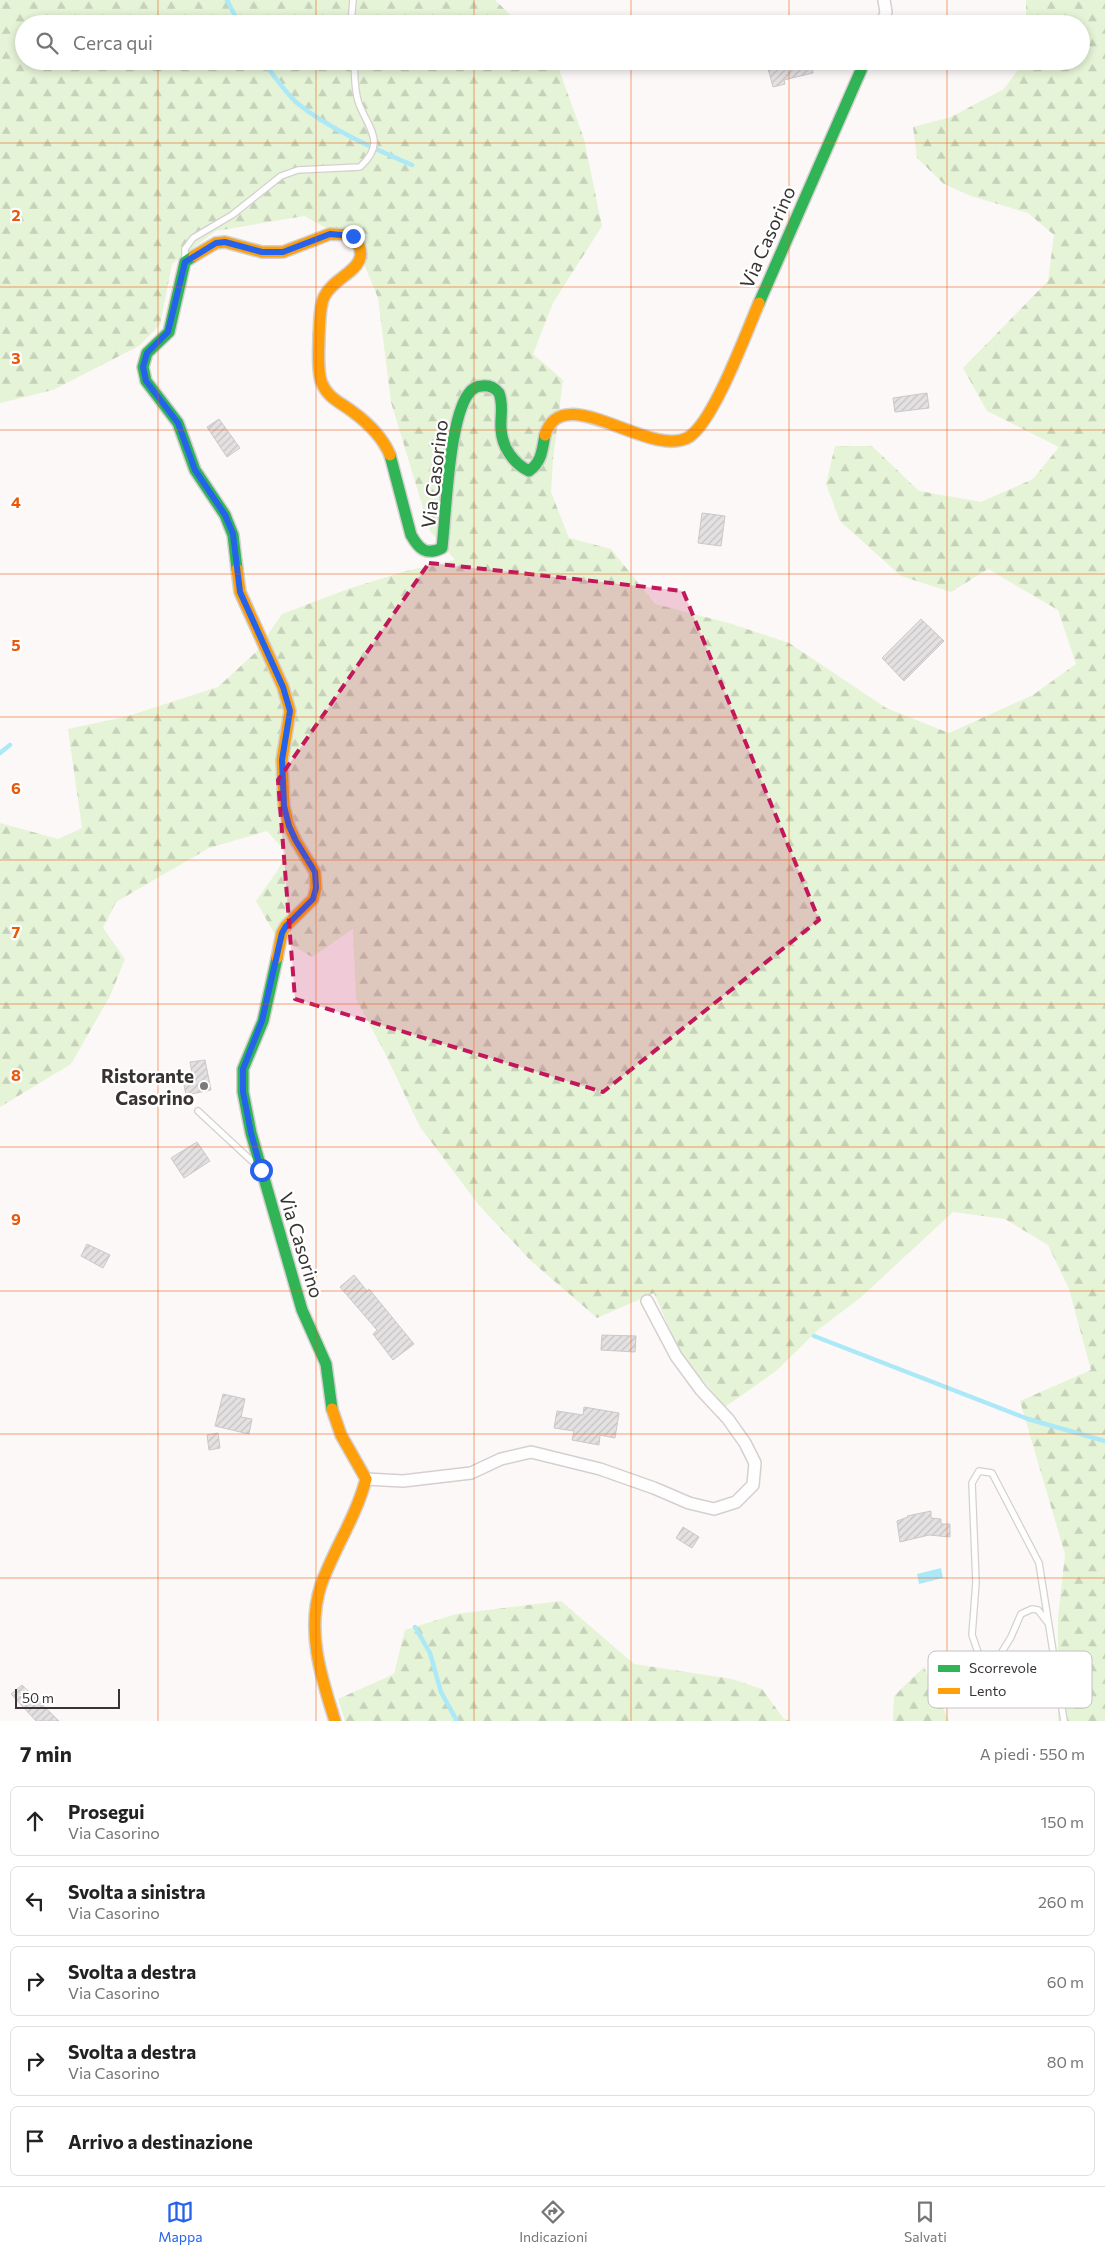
<!DOCTYPE html>
<html lang="it">
<head>
<meta charset="utf-8">
<style>
	body { margin:0; font-family:Commissioner,sans-serif; background:#f2f2f2; color:#222 }
	.scale { position:absolute; left:15px; bottom:12px; width:105px; box-sizing:border-box; padding-left:5px; border:2px solid #393433; border-top:0; font-size:14px; line-height:18px; white-space:nowrap; color:#393433; -webkit-text-stroke:4px #fff; paint-order:stroke }
	.stop { position:absolute; width:15px; height:15px; margin:-11px; border:4px solid #2563eb; border-radius:50%; background:#fff }
	.stop.end { background:#2563eb; border-color:#fff; box-shadow:0 1px 5px #0008 }
	.list { margin:0; padding:0; list-style:none }
	h2 { display:flex; justify-content:space-between; align-items:center; height:65px; margin:0; padding:0 20px; font-size:21px }
	h2 small { font-size:16px; font-weight:400; color:#767676 }
	.list li { display:grid; grid-template-columns:32px 1fr auto; gap:15px; align-items:center; box-sizing:border-box; height:70px; margin:0 10px 10px; padding:0 10px; border:1px solid #e0e0e0; border-radius:8px }
	.list b { display:block; font-size:19px; white-space:nowrap }
	.list p { margin:0; font-size:16px; white-space:nowrap; color:#767676 }
	.list em { font-size:16px; font-style:normal; color:#767676 }
	.icon { flex:none; width:28px; height:28px; fill:none; stroke:currentColor; stroke-width:2; stroke-linecap:round; stroke-linejoin:round }
	.map { position:relative; flex:none; width:1105px; height:1721px; overflow:hidden }
	.search { position:absolute; background:#fff; box-shadow:0 2px 8px #0003; left:15px; right:15px; top:15px; height:55px; display:flex; align-items:center; gap:12px; box-sizing:border-box; padding:0 18px; border-radius:28px; color:#767676; font-size:19px }
	.sheet { height:465px; background:#fff }
	nav { display:flex; justify-content:space-around; align-items:center; box-sizing:border-box; height:70px; border-top:1px solid #e0e0e0; background:#fff; font-size:14px; color:#767676 }
	nav a { display:grid; justify-items:center; gap:2px }
	nav .on { color:#2563eb }
	.map>svg:first-child { display:block }
	.forest { fill:url(#forest-firs) }
	.water { fill:#ace9f8 }
	.lines { fill:none; stroke-linecap:round; stroke-linejoin:round }
	.stream { stroke:#ace9f8; stroke-width:4.5 }
	.building { fill:url(#building-hatch); stroke:#cac8c9 }
	.lane-casing { stroke:#d4d0cf; stroke-width:8 }
	.street-casing { stroke:#d4d0cf; stroke-width:14 }
	.fast-casing { stroke:#d4d0cf; stroke-width:14 }
	.slow-casing { stroke:#d4d0cf; stroke-width:14 }
	.lane { stroke:#fffefe; stroke-width:5.5 }
	.street { stroke:#fffefe; stroke-width:11 }
	.fast { stroke:#30b455; stroke-width:11 }
	.slow { stroke:#ff9f0a; stroke-width:11 }
	.route { stroke:#2563eb; stroke-width:6 }
	.marked { fill:#c2185b; fill-opacity:0.2; stroke:#c2185b; stroke-width:4; stroke-dasharray:10 6; stroke-linejoin:round }
	.grid { fill:none; stroke:#e8590c; stroke-width:1; stroke-opacity:0.55 }
	.poi-dot { fill:#7d7978; stroke:#fff; stroke-width:2 }
	.labels { text-anchor:middle; dominant-baseline:central; stroke-width:4.5; stroke-linejoin:round; paint-order:stroke }
	.street-label { font-size:19px; fill:#393433; stroke:#fff }
	.poi-label { font-size:19px; font-weight:bold; fill:#393433; stroke:#fff; text-anchor:end }
	.key { fill:#fff; stroke:#c4c2c2; stroke-width:1 }
	.key-label { font-size:14px; fill:#393433 }
	.grid-label { font-size:16px; text-anchor:middle; font-weight:bold; fill:#e8590c; stroke:#fff; stroke-width:4.5; stroke-linejoin:round; paint-order:stroke }
</style>
</head>
<body>
<div class="map">
<svg width="1105" height="1721" viewBox="0 0 1105 1721">
	<defs>
		<pattern id="forest-firs" width="22" height="20" patternUnits="userSpaceOnUse" patternTransform="scale(1.25)"><rect width="22" height="20" fill="#e5f3d6"/><path d="M5 1l3.5 6h-7zM16 11l3.5 6h-7z" fill="#c5d1b8"/></pattern>
		<pattern id="building-hatch" width="6" height="6" patternUnits="userSpaceOnUse" patternTransform="scale(1.25)"><rect width="6" height="6" fill="#e4e1e3"/><path d="M-1 1l2-2M0 6l6-6M5 7l2-2" fill="none" stroke="#c4c2c3"/></pattern>
	</defs>
	<rect width="100%" height="100%" fill="#fcf8f7"/>
	<g class="forest">
		<path d="M0,0h495l25,24h-496v37h532l28,78 18,87 -49,77 -20,51 30,26 -10,79 -2,33 18,46 42,11 44,55 77,20 57,19 97,65 63,25 84,-38 43,-31 -18,-54 -70,-41 -37,23 -50,-16 -61,-55 -14,-37 9,-38h37l47,45 62,11 52,-23 26,-32 -72,-36 -24,-43 85,-87 6,-46 -26,-22 -57,-17 -27,-12 -27,-26 -4,-31 38,-10 53,-28 20,-28h57v-37h-55v-24h79v1721h-47v-104l7,-63 -45,-153 71,-31 -22,-81 -21,-44 -43,-26 -52,-7 -93,86 -41,31 -43,42 -51,36 -46,-56 -25,-58 -57,25 -67,-58 -52,-56 -58,-77 -35,-74 -29,-54 -3,-70 -41,28 -37,-22 -19,-34 22,-31 8,-18 -19,-21 -58,17 -93,54 -13,26 22,31 -15,37 -39,68 -71,43v-284l58,16 24,-11 -14,-99 57,-12 93,-30 38,-35 26,-38 66,-25 58,-18 49,-11 -25,-29 -39,-129 -13,-104 -22,-54 -52,-28 -88,15 -44,33 -12,61 -21,21 -86,44 -53,13z"/>
		<path d="M561,1601l73,63 98,15 30,10 22,30 6,2h-445l-7,-22 56,-25 11,-44 51,-16z"/>
		<path d="M924,1667l25,54h-56l1,-25z"/>
	</g>
	<path class="water" d="M941,1568l2,10 -24,6 -2,-10z"/>
	<g class="lines">
		<g class="stream">
			<path d="M227,0l12,24"/>
			<path d="M263,61c11,15 21,30 34,42 32,26 78,46 115,62"/>
			<path d="M0,753l10,-8"/>
			<path d="M814,1336l214,83 77,22"/>
			<path d="M415,1627l15,26 11,39 16,29"/>
		</g>
	</g>
	<g class="building">
		<path d="M766,61h45l2,12 -29,7 1,4 -12,3z"/>
		<path d="M927,393l2,15 -34,4 -2,-14z"/>
		<path d="M219,419l21,29 -13,9 -20,-30z"/>
		<path d="M702,513l23,3 -4,30 -23,-3z"/>
		<path d="M921,619l23,22 -40,40 -22,-23z"/>
		<path d="M205,1060l6,30 -25,5 -3,-15 10,-2 -3,-16z"/>
		<path d="M197,1142l13,19 -26,17 -13,-20z"/>
		<path d="M87,1244l23,11 -7,13 -22,-12z"/>
		<path d="M354,1275l13,16 2,-2 45,55 -21,16 -20,-26 4,-4 -37,-43z"/>
		<path d="M602,1335l34,1 -1,16 -34,-2z"/>
		<path d="M223,1394l22,5 -4,18 11,2 -3,15 -34,-8z"/>
		<path d="M584,1407l35,6 -4,25 -15,-3 -1,10 -27,-5 2,-9 -20,-3 3,-17 26,4z"/>
		<path d="M218,1433l2,15 -11,2 -2,-15z"/>
		<path d="M931,1511v7l10,1v5h9v13l-21,-2 -29,7 -3,-21 11,-4 -1,-1z"/>
		<path d="M683,1527l16,10 -7,11 -16,-10z"/>
		<path d="M22,1685l37,36h-23l-25,-27z"/>
	</g>
	<g class="lines">
		<g class="lane-casing">
			<g id="lane">
				<path d="M351,24l2,-24"/>
				<path d="M185,260v-11l8,-11 39,-23 49,-39 17,-6 62,-3c26,-24 10,-36 -1,-63 -5,-13 -4,-29 -5,-43"/>
				<path d="M198,1111l56,52"/>
				<path d="M1048,1623l-10,-13 -6,-1 -11,5 -10,23 -14,23 -15,4 -10,-29 4,-53 -4,-99 7,-12 13,2 47,90 25,158"/>
			</g>
		</g>
		<g class="street-casing">
			<g id="street">
				<path d="M882,24l4,-12 -2,-12"/>
				<path d="M366,1479l37,2 68,-8 30,-14 30,-7 69,17 54,19 35,15 25,6 22,-7 17,-17 2,-22 -10,-20 -17,-24 -27,-29 -25,-34 -29,-55"/>
			</g>
		</g>
		<g class="fast-casing">
			<g id="fast">
				<path d="M194,256l-9,6 -16,70 -22,21 -4,14 3,14 32,42 17,47 30,45 8,20 4,34"/>
				<path d="M759,303l106,-242"/>
				<path d="M390,455l21,80c8,14 15,21 31,13 4,-35 7,-130 27,-155 3,-4 8,-7 13,-7 8,-1 13,2 17,7 5,13 1,23 2,36 1,18 12,34 28,42 13,-9 13,-21 16,-36"/>
				<path d="M277,958l-14,63 -20,48v23l8,41 51,177 24,54 6,45"/>
			</g>
		</g>
		<g class="slow-casing">
			<g id="slow">
				<path d="M194,256l22,-13 9,-1 37,10h21l47,-18 23,1c25,34 -18,38 -29,62 -5,11 -4,27 -5,38 0,15 -2,32 2,46 6,17 19,21 32,31 15,11 30,26 37,43"/>
				<path d="M545,435c18,-57 105,25 144,2 25,-16 57,-104 70,-134"/>
				<path d="M237,569l3,23 43,95 7,24 -8,49 2,46 5,20 7,15 19,31 1,16 -3,11 -27,27 -4,7 -5,25"/>
				<path d="M332,1409l9,26 25,44c-10,38 -32,70 -45,106 -15,46 0,92 14,136"/>
			</g>
		</g>
		<use href="#lane" class="lane"/>
		<use href="#street" class="street"/>
		<use href="#fast" class="fast"/>
		<use href="#slow" class="slow"/>
	</g>
	<g class="lines">
		<path class="route" d="M261,1170l-10,-37 -8,-41v-23l19,-48 20,-88 4,-7 27,-27 3,-11 -1,-16 -19,-31 -7,-15 -5,-20 -2,-46 8,-49 -7,-24 -43,-95 -7,-58 -8,-19 -30,-45 -17,-47 -32,-42 -3,-14 4,-14 21,-21 17,-70 31,-19 9,-1 37,10h21l47,-18 23,2"/>
	</g>
	<path class="marked" d="M429,563l254,28 136,329 -216,172 -308,-93 -17,-219z"/>
	<path class="grid" d="M158,0v24M316,0v24M474,0v24M631,0v24M789,0v24M947,0v24M158,61v1660M316,61v1660M474,61v1660M631,61v1660M789,61v1660M947,61v1660M0,143h1105M0,287h1105M0,430h1105M0,574h1105M0,717h1105M0,860h1105M0,1004h1105M0,1147h1105M0,1291h1105M0,1434h1105M0,1578h1105"/>
	<circle class="poi-dot" cx="204" cy="1086" r="5"/>
	<g class="labels">
		<g class="street-label">
			<text transform="translate(767 237) rotate(-66)">Via Casorino</text>
			<text transform="translate(434 474) rotate(-83)">Via Casorino</text>
			<text transform="translate(302 1245) rotate(73)">Via Casorino</text>
		</g>
		<g class="poi-label">
			<text x="194" y="1075">Ristorante<tspan x="194" dy="22">Casorino</tspan></text>
		</g>
	</g>
	<rect x="928" y="1651" width="164" height="57" rx="8" class="key"/>
	<rect x="938" y="1665" width="22" height="7" fill="#30b455"/>
	<rect x="938" y="1688" width="22" height="6" fill="#ff9f0a"/>
	<g class="key-label">
		<text x="969" y="1673">Scorrevole</text>
		<text x="969" y="1696">Lento</text>
	</g>
	<g class="grid-label">
		<text x="16" y="221">2</text>
		<text x="16" y="364">3</text>
		<text x="16" y="508">4</text>
		<text x="16" y="651">5</text>
		<text x="16" y="794">6</text>
		<text x="16" y="938">7</text>
		<text x="16" y="1081">8</text>
		<text x="16" y="1225">9</text>
	</g>
</svg>
<div class="scale">50 m</div>
<div class="stop" style="left:261px;top:1170px"></div>
<div class="stop end" style="left:353px;top:236px"></div>
<div class="search"><svg class="icon" aria-label="search" viewBox="0 0 24 24"><circle cx="10" cy="10" r="6"/><path d="M15 15l6 6"/></svg>Cerca qui</div>
</div>
<section class="sheet">
<h2>7 min<small>A piedi · 550 m</small></h2>
<ul class="list">
<li><svg class="icon" aria-label="ahead" viewBox="0 0 24 24"><path d="M12 20V5M6 11l6-6 6 6"/></svg><div><b>Prosegui</b><p>Via Casorino</p></div><em>150 m</em></li>
<li><svg class="icon" aria-label="left" viewBox="0 0 24 24"><path d="M17 20v-9H6M10 6l-5 5 5 5"/></svg><div><b>Svolta a sinistra</b><p>Via Casorino</p></div><em>260 m</em></li>
<li><svg class="icon" aria-label="right" viewBox="0 0 24 24"><path d="M7 20v-9h11M14 6l5 5-5 5"/></svg><div><b>Svolta a destra</b><p>Via Casorino</p></div><em>60 m</em></li>
<li><svg class="icon" aria-label="right" viewBox="0 0 24 24"><path d="M7 20v-9h11M14 6l5 5-5 5"/></svg><div><b>Svolta a destra</b><p>Via Casorino</p></div><em>80 m</em></li>
<li><svg class="icon" aria-label="arrive" viewBox="0 0 24 24"><path d="M6 21V4h12l-3 4 3 4H6"/></svg><div><b>Arrivo a destinazione</b></div></li>
</ul>
</section>
<nav>
<a class="on"><svg class="icon" aria-label="map" viewBox="0 0 24 24"><path d="M3 6l6-2 6 2 6-2v14l-6 2-6-2-6 2zM9 4v14M15 6v14"/></svg>Mappa</a>
<a><svg class="icon" aria-label="directions" viewBox="0 0 24 24"><path d="M12 3l9 9-9 9-9-9zM9 14v-3h6M13 9l2 2-2 2"/></svg>Indicazioni</a>
<a><svg class="icon" aria-label="saved" viewBox="0 0 24 24"><path d="M7 4h10v16l-5-4-5 4z"/></svg>Salvati</a>
</nav>
</body>
</html>
